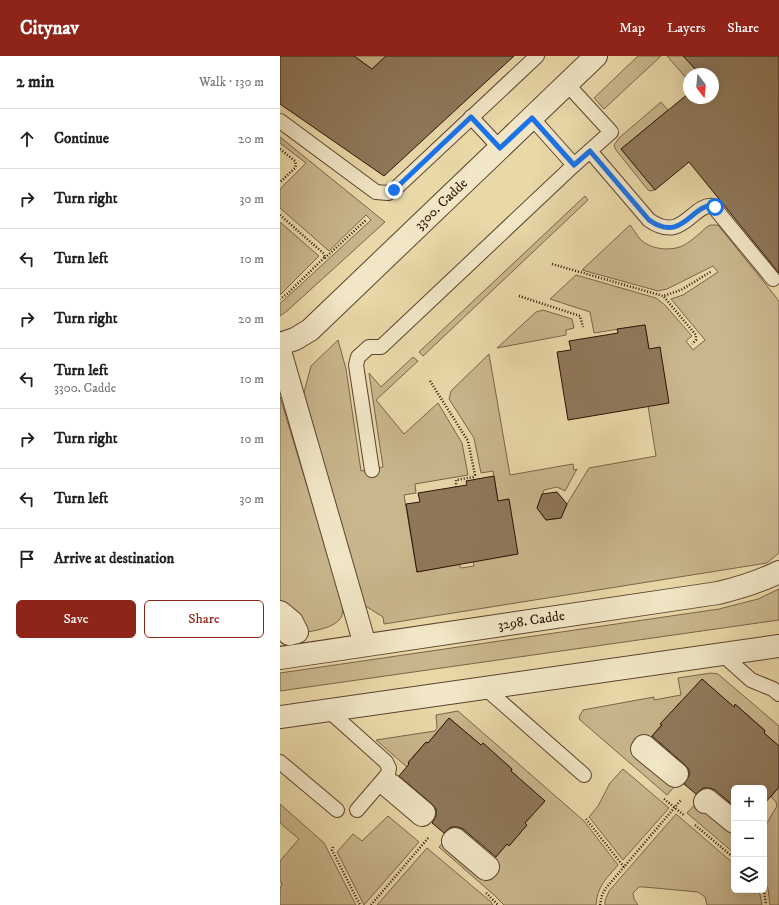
<!DOCTYPE html>
<html lang="en">
<head>
<meta charset="utf-8">
<style>
	body { margin:0; font-family:"IM FELL DW Pica",serif; background:#f6f6f6; color:#202124 }
	.controls { position:absolute; right:12px; bottom:12px; display:grid; overflow:hidden; border-radius:6px; box-shadow:0 4px 16px #0002 }
	.controls button { width:36px; height:36px; display:grid; place-items:center; padding:0; border:0; border-bottom:1px solid #e0e0e0; background:#fff; color:#202124; font:20px sans-serif }
	.compass { position:absolute; left:403px; top:12px; width:36px; height:36px; border-radius:50%; background:#fff; box-shadow:0 4px 16px #0002; rotate:164deg }
	.stop { position:absolute; width:12px; height:12px; margin:-9px; border:3px solid #1a73e8; border-radius:50%; background:#fff }
	.stop.end { background:#1a73e8; border-color:#fff; box-shadow:0 1px 4px #0008 }
	.list { margin:0; padding:0; list-style:none }
	h2 { display:flex; justify-content:space-between; align-items:center; height:52px; margin:0; padding:0 16px; font-size:17px }
	h2 small { font-size:13px; font-weight:400; color:#757577 }
	.list li { display:grid; grid-template-columns:26px 1fr auto; gap:12px; align-items:center; box-sizing:border-box; height:60px; padding:0 16px; border-top:1px solid #e0e0e0 }
	.list b { display:block; font-size:15px; white-space:nowrap }
	.list p { margin:0; font-size:13px; white-space:nowrap; color:#757577 }
	.list em { font-size:13px; font-style:normal; color:#757577 }
	.actions { display:flex; gap:8px; padding:12px 16px }
	.actions a { flex:1; padding:9px 0; border:1px solid #8f2418; border-radius:6px; text-align:center; font-size:14px; color:#8f2418 }
	.actions .main { background:#8f2418; color:#fff }
	.icon { flex:none; width:22px; height:22px; fill:none; stroke:currentColor; stroke-width:2; stroke-linecap:round; stroke-linejoin:round }
	.map { position:relative; flex:none; width:499px; height:849px; overflow:hidden }
	header { display:flex; align-items:center; gap:24px; box-sizing:border-box; height:56px; padding:0 20px; background:#8f2418; color:#fff }
	header strong { font-size:19px }
	nav { display:flex; gap:22px; margin-inline-start:auto; font-size:14px }
	main { display:flex }
	aside { flex:1; background:#fff }
	.map>svg:first-child { display:block }
	.green { fill:#c9b68c; stroke:#7b6448 }
	.building { fill:#8f785a; stroke:#2d1105 }
	.lines { fill:none; stroke-linecap:round; stroke-linejoin:round }
	.service-casing { stroke:#5c432e; stroke-width:16 }
	.pedestrian-casing { stroke:#5c432e; stroke-width:24 }
	.minor-casing { stroke:#5c432e; stroke-width:24 }
	.path { stroke:#2d1105; stroke-width:2.5; stroke-dasharray:1 2; stroke-linecap:butt }
	.service { stroke:#f1e6c6; stroke-width:14 }
	.pedestrian { stroke:#f1e6c6; stroke-width:22 }
	.minor { stroke:#f1e6c6; stroke-width:22 }
	.route { stroke:#1a73e8; stroke-width:5 }
	.labels { text-anchor:middle; dominant-baseline:central; stroke-width:3; stroke-linejoin:round; paint-order:stroke }
	.street-label { font-size:14px; fill:#2d1105; stroke:#f1e6c6 }
</style>
</head>
<body>
<header>
<strong>Citynav</strong>
<nav><a>Map</a><a>Layers</a><a>Share</a></nav>
</header>
<main>
<aside>
<h2>2 min<small>Walk · 130 m</small></h2>
<ul class="list">
<li><svg class="icon" aria-label="ahead" viewBox="0 0 24 24"><path d="M12 20V5M6 11l6-6 6 6"/></svg><div><b>Continue</b></div><em>20 m</em></li>
<li><svg class="icon" aria-label="right" viewBox="0 0 24 24"><path d="M7 20v-9h11M14 6l5 5-5 5"/></svg><div><b>Turn right</b></div><em>30 m</em></li>
<li><svg class="icon" aria-label="left" viewBox="0 0 24 24"><path d="M17 20v-9H6M10 6l-5 5 5 5"/></svg><div><b>Turn left</b></div><em>10 m</em></li>
<li><svg class="icon" aria-label="right" viewBox="0 0 24 24"><path d="M7 20v-9h11M14 6l5 5-5 5"/></svg><div><b>Turn right</b></div><em>20 m</em></li>
<li><svg class="icon" aria-label="left" viewBox="0 0 24 24"><path d="M17 20v-9H6M10 6l-5 5 5 5"/></svg><div><b>Turn left</b><p>3300. Cadde</p></div><em>10 m</em></li>
<li><svg class="icon" aria-label="right" viewBox="0 0 24 24"><path d="M7 20v-9h11M14 6l5 5-5 5"/></svg><div><b>Turn right</b></div><em>10 m</em></li>
<li><svg class="icon" aria-label="left" viewBox="0 0 24 24"><path d="M17 20v-9H6M10 6l-5 5 5 5"/></svg><div><b>Turn left</b></div><em>30 m</em></li>
<li><svg class="icon" aria-label="arrive" viewBox="0 0 24 24"><path d="M6 21V4h12l-3 4 3 4H6"/></svg><div><b>Arrive at destination</b></div></li>
</ul>
<div class="actions"><a class="main">Save</a><a>Share</a></div>
</aside>
<div class="map">
<svg width="499" height="849" viewBox="0 0 499 849">
	<rect width="100%" height="100%" fill="#e9d8a8"/>
	<filter id="stains"><feTurbulence type="fractalNoise" baseFrequency=".005" numOctaves="4"/><feColorMatrix values="0 0 0 0 .2 0 0 0 0 .09 0 0 0 0 .02 0 0 0 .5 -.17"/></filter>
	<radialGradient id="worn" r=".72"><stop offset=".6" stop-color="#630" stop-opacity="0"/><stop offset="1" stop-color="#630" stop-opacity=".3"/></radialGradient>
	<g class="green">
		<path d="M74,0h32l-14,13z"/>
		<path d="M358,0h23l-57,53 -10,-11z"/>
		<path d="M387,0h17l13,15 -4,3h-4v3l-2,2z"/>
		<path d="M381,46l7,8 -47,39 34,41 -4,1 -3,-1 -32,-40 -2,-5 5,-7z"/>
		<path d="M0,81l105,85 -98,89 -7,5v-13l4,-3 87,-80 -5,-5 -37,36 -49,-43v-19l26,-26 -26,-20z"/>
		<path d="M305,140l3,4 -165,156 -4,-4z"/>
		<path d="M0,166l39,34 -39,39z"/>
		<path d="M350,169c4,5 7,11 11,15 11,10 32,12 45,4 8,-5 15,-12 22,-18l3,-1h7l61,76v252l-12,10 -383,61 -1,-7 -19,-12 -61,-209 8,-30 27,-26 8,29 15,102 22,-4 -14,-94 12,14 32,-30 5,4 -42,39 28,34 34,-31 24,40 6,32 -53,9 1,9 -12,2 13,77 42,-8 2,4 13,-2 -1,-5 44,-7 -9,-55 -10,2 -5,-30 -12,2 -7,-35 -25,-39 2,-8 38,-37 21,121 63,-11 1,6 3,-1 -12,22 -8,-4 -13,3 -7,18 9,12 15,-2 6,-14 22,-36 67,-12 -8,-50 1,-57 -4,-24 -51,8 -4,-21 -40,-13 26,-24 80,23 9,7 27,31 -6,5 7,9 12,-10 -34,-41 12,-4 35,-23 -5,-6 -46,23 -9,2 -76,-21z"/>
		<path d="M263,254l29,9 2,9 -8,2v5l-69,13 39,-36z"/>
		<path d="M0,341l63,207c0,6 0,11 -3,15 -10,13 -44,14 -60,16z"/>
		<path d="M499,533v31l-499,71v-18l439,-64 39,-10z"/>
		<path d="M431,617l7,1 61,52v20l-15,-13 1,-3 -29,-25 -2,2 -32,-28 -22,25 -1,-1 -35,43 36,34 -13,15 -87,-75 -1,-3 4,-7 71,-13v3l27,-5 -3,-17z"/>
		<path d="M178,655l126,110 34,44c-11,13 -21,21 -22,40h-92l-10,-10 -55,-48 9,-10 38,31 21,-24 2,2 18,-21 -2,-2 20,-22 -34,-30 1,-2 -29,-26 -2,2 -32,-27 -21,25 -2,-1 -18,20 1,2 -2,3 -31,-27 59,-9 2,-3 -1,-13z"/>
		<path d="M343,713l46,39 -46,52 -34,-43 9,-11 12,-23z"/>
		<path d="M499,731v118h-9l-2,-16 -4,-9v-52l13,-22 -1,-4 -5,-5z"/>
		<path d="M421,742l33,28v27l-47,-40z"/>
		<path d="M0,748l44,39 32,62h-76v-16l2,-5 -2,-3v-20l19,-22 -19,-16z"/>
		<path d="M396,758l58,50v26h25l3,15h-55l-2,-8 -7,-5 -54,-5h-5l-6,6 1,6 4,6h-33v-4l4,-10z"/>
		<path d="M108,760l31,26 -55,63 -27,-53 16,-18 9,7z"/>
		<path d="M147,792l63,53 3,4h-116z"/>
	</g>
	<g class="building">
		<path d="M0,0h74l18,13 14,-13h128l-130,120 -104,-72z"/>
		<path d="M403,0h96v217l-90,-111 -34,28 -34,-41 68,-56v5h24v-24h-13z"/>
		<path d="M365,269l4,24 11,-2 9,56 -101,17 -11,-68 14,-2 -2,-9 49,-8 -1,-4z"/>
		<path d="M214,420l4,25 11,-2 9,55 -101,18 -11,-68 14,-2 -2,-9 49,-8 -1,-4z"/>
		<path d="M277,436l10,12 -6,14 -15,2 -9,-12 5,-14z"/>
		<path d="M422,623l32,28 1,-3 30,27 -1,2 15,13v41l-15,17v-16h-30v18l-19,-16 -5,-2h-7l-7,6 -12,-10 5,-8v-6l-4,-5 -33,-29 10,-11 -2,-1z"/>
		<path d="M169,662l32,27 2,-2 29,26 -1,2 34,30 -20,22 2,2 -18,21 -2,-2 -11,13 -33,-28 -5,-2h-7l-7,6 -12,-10 4,-7v-7l-4,-5 -33,-28 10,-12 -1,-1 18,-21 2,1z"/>
	</g>
	<g class="lines">
		<g class="service-casing">
			<g id="service">
				<path d="M191,61l29,31"/>
				<path d="M252,62l42,47 37,-33 -44,-48"/>
				<path d="M0,65l96,71 12,1 6,-3 143,-134"/>
				<path d="M310,95l59,69c34,24 43,-17 64,-14l60,73"/>
				<path d="M92,414l-16,-105 2,-8 11,-10h12l193,-182"/>
				<path d="M442,598l29,26 22,9 6,5"/>
				<path d="M205,632l99,87"/>
				<path d="M48,654l58,52 3,6 -1,6 -31,36"/>
				<path d="M0,706l57,48"/>
			</g>
		</g>
		<g class="pedestrian-casing">
			<g id="pedestrian">
				<path d="M0,556l12,10 5,10 -8,2 -5,-9 -4,-3"/>
				<path d="M364,690l33,28 -2,2 -33,-27z"/>
				<path d="M111,729l33,28 -2,2 -33,-28z"/>
				<path d="M425,746l2,-2 27,22"/>
				<path d="M175,783l33,28 -2,2 -33,-28z"/>
			</g>
		</g>
		<g class="minor-casing">
			<g id="minor">
				<path id="s1" d="M0,288l15,-5 15,-9 286,-274"/>
				<path d="M0,295l85,294"/>
				<path id="s2" d="M0,602l438,-65c21,-5 41,-11 61,-21"/>
				<path d="M0,661l499,-71"/>
			</g>
		</g>
		<g class="path">
			<path d="M0,93l15,12 1,4 -1,3 -15,14"/>
			<path d="M0,159l43,38 2,4 -38,37 -7,5"/>
			<path d="M45,202l41,-38"/>
			<path d="M272,208l111,32 18,-6 31,-19"/>
			<path d="M239,240l61,20 3,11"/>
			<path d="M384,241l32,38v5l-4,4"/>
			<path d="M150,325l38,60 7,34 -2,2 -17,3v7"/>
			<path d="M384,743l21,17"/>
			<path d="M306,763l38,48"/>
			<path d="M415,769l39,33"/>
			<path d="M53,791l-1,3 28,55"/>
			<path d="M484,834l2,15"/>
			<path d="M206,837l12,12"/>
			<path d="M91,849l58,-68"/>
			<path d="M320,849l2,-10 4,-7 75,-88"/>
		</g>
		<use href="#service" class="service"/>
		<use href="#pedestrian" class="pedestrian"/>
		<use href="#minor" class="minor"/>
	</g>
	<g class="lines">
		<path class="route" d="M114,134l77,-73 29,31 32,-30 42,47 16,-14 59,69c34,24 43,-17 64,-14l2,1"/>
	</g>
	<g class="labels">
		<g class="street-label">
			<text stroke="none"><textPath href="#s1" startOffset="215">3300. Cadde</textPath></text>
			<text stroke="none"><textPath href="#s2" startOffset="254">3298. Cadde</textPath></text>
		</g>
	</g>
	<rect width="100%" height="100%" filter="url(#stains)"/>
	<rect width="100%" height="100%" fill="url(#worn)"/>
</svg>
<div class="controls">
<button>+</button>
<button>−</button>
<button><svg class="icon" aria-label="layers" viewBox="0 0 24 24"><path d="M12 4l9 5-9 5-9-5zM3 14l9 5 9-5"/></svg></button>
</div>
<svg class="compass" viewBox="-18 -18 36 36"><path d="M0-13l5 13h-10z" fill="#e53935"/><path d="M0 13l5-13h-10z" fill="#757577"/></svg>
<div class="stop" style="left:435px;top:151px"></div>
<div class="stop end" style="left:114px;top:134px"></div>
</div>
</main>
</body>
</html>
